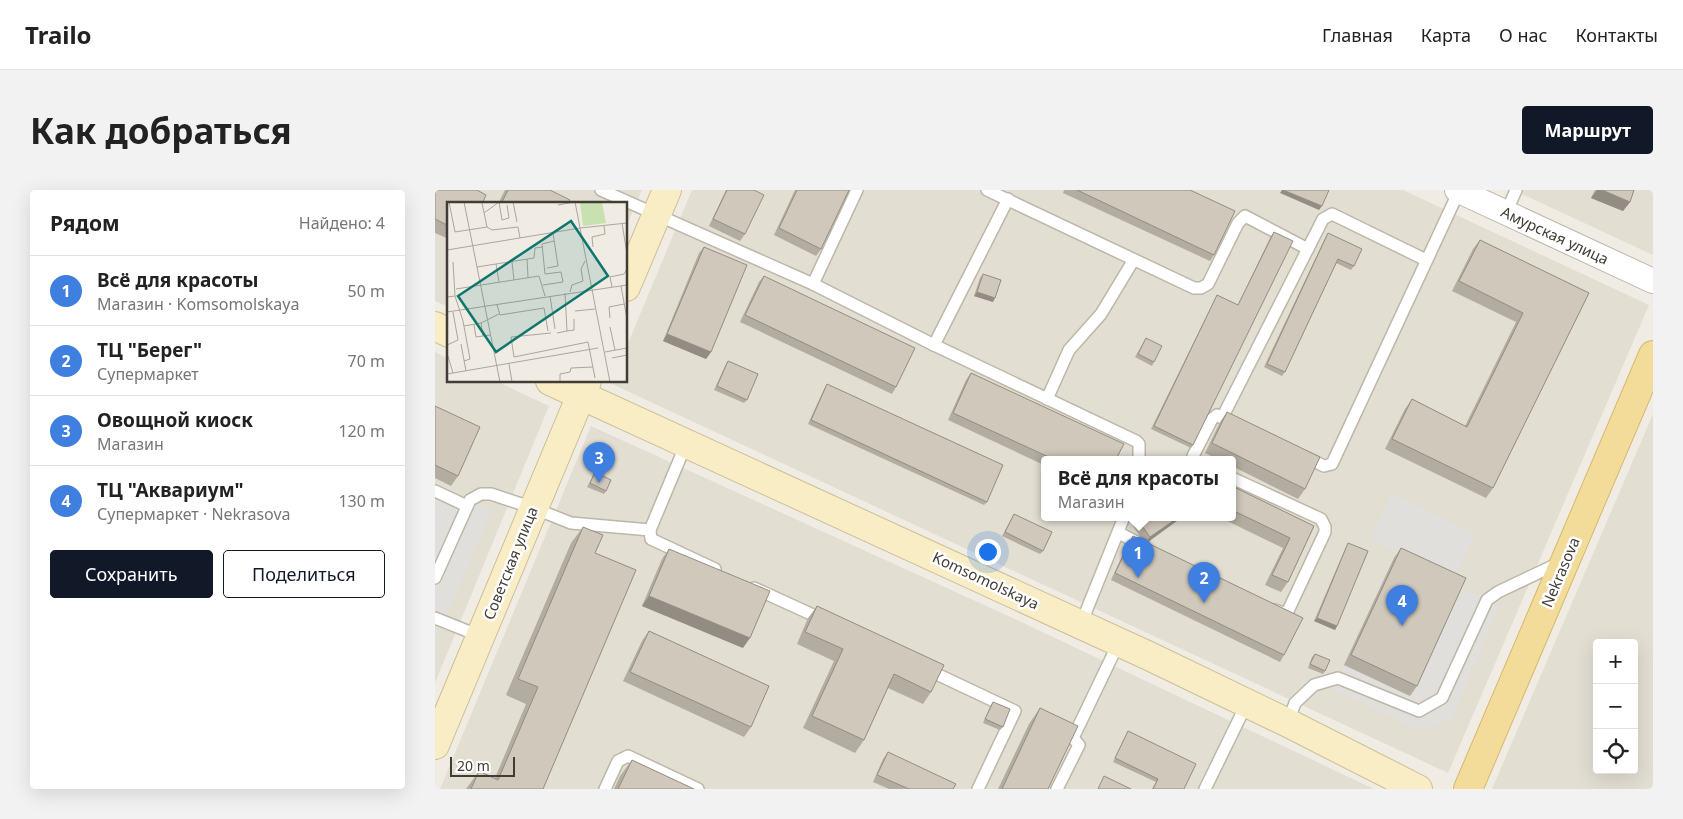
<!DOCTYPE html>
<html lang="ru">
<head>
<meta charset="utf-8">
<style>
	body { margin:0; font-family:"Noto Sans",sans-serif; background:#f2f2f2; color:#222 }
	.controls { position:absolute; right:15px; bottom:15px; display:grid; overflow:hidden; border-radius:5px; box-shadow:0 5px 20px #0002 }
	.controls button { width:45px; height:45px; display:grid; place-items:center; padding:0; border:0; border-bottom:1px solid #e0e0e0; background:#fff; color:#222; font:25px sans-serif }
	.scale { position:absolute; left:15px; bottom:12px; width:65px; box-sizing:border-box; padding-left:5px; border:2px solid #413c34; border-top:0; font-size:14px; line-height:18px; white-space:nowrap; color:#413c34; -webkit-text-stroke:4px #fff; paint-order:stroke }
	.you { position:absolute; left:552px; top:361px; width:18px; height:18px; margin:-12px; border:4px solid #fff; border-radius:50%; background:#1a73e8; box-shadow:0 0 0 8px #1a73e833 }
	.badge { display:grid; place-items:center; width:32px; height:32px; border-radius:50%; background:#111827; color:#fff; font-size:16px; font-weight:700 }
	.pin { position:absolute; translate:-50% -41px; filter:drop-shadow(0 1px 2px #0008) }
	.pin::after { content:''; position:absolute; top:26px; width:18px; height:15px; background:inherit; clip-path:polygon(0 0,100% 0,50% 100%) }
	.popup { position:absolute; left:606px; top:266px; width:195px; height:65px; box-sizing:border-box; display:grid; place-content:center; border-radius:5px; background:#fff; filter:drop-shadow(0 1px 4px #0005); font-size:16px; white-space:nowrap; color:#767676 }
	.popup b { font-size:19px; color:#222 }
	.popup::after { content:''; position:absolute; left:50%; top:100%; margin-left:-10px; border:10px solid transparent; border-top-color:#fff }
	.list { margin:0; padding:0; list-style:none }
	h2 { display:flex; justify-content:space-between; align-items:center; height:65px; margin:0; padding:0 20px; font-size:21px }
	h2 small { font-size:16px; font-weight:400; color:#767676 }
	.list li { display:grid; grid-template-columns:32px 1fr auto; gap:15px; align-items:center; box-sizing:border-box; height:70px; padding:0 20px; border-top:1px solid #e0e0e0 }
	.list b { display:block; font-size:19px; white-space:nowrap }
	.list p { margin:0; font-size:16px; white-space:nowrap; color:#767676 }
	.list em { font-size:16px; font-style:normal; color:#767676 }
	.actions { display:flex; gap:10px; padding:15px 20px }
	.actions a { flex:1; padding:11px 0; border:1px solid #111827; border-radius:5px; text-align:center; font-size:18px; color:#111827 }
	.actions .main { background:#111827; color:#fff }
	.icon { flex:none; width:28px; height:28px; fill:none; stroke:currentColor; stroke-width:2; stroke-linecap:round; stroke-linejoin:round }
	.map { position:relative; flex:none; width:1218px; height:599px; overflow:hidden; border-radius:5px }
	header { display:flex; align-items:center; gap:30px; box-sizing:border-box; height:70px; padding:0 25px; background:#fff; border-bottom:1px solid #e0e0e0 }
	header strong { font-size:24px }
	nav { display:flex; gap:28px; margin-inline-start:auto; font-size:18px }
	.intro { display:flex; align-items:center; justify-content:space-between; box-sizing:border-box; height:120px; padding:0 30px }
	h1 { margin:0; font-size:35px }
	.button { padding:12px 22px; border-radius:5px; background:#111827; color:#fff; font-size:18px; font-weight:700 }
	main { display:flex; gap:30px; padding:0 30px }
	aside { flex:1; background:#fff; border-radius:5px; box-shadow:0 5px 20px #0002 }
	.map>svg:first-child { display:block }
	.residential { fill:#e3ded2; fill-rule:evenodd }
	.parking { fill:#e1dfdc }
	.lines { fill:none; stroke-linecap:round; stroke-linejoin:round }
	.lane-casing { stroke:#bdb7aa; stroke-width:14 }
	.street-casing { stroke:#bdb7aa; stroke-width:26 }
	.secondary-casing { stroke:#cbbf97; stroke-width:30 }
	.primary-casing { stroke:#d5b96c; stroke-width:30 }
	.lane { stroke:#fff; stroke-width:11 }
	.street { stroke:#fff; stroke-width:24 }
	.secondary { stroke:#f8edc5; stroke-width:28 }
	.primary { stroke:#f3dc9a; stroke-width:28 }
	.wall { fill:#b3aca0 }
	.shaded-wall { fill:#928c82 }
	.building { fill:#d0c8ba; stroke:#928c82 }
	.labels { text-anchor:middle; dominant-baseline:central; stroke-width:5; stroke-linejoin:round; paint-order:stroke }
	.street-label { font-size:15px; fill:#413c34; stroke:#fff }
	.inset-road { fill:none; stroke:#aaa69e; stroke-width:1 }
	.view { fill:#0f766e; fill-opacity:0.15; stroke:#0f766e; stroke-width:2.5 }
	.inset-edge { fill:none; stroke:#413c34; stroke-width:2.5 }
</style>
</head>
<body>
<header>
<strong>Trailo</strong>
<nav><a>Главная</a><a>Карта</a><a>О нас</a><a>Контакты</a></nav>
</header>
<div class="intro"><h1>Как добраться</h1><a class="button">Маршрут</a></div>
<main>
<aside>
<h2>Рядом<small>Найдено: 4</small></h2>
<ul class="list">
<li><span class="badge" style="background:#3f7fe0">1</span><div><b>Всё для красоты</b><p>Магазин · Komsomolskaya</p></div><em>50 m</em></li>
<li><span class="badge" style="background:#3f7fe0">2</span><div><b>ТЦ &quot;Берег&quot;</b><p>Супермаркет</p></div><em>70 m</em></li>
<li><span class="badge" style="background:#3f7fe0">3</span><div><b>Овощной киоск</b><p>Магазин</p></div><em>120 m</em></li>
<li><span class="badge" style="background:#3f7fe0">4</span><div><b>ТЦ &quot;Аквариум&quot;</b><p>Супермаркет · Nekrasova</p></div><em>130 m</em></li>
</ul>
<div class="actions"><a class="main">Сохранить</a><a>Поделиться</a></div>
</aside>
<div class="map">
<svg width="1218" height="599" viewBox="0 0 1218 599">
	<rect width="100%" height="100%" fill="#f0ece4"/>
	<g class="residential">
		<path d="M0,0h207l-16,37v-23h-177v103l-14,-6z"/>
		<path d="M257,0h711l246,115 -201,468 -836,-389 1,-3h13v-33zM609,269h188v58h-188z"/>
		<path d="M1078,0h140v65z"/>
		<path d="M0,162l14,7v22h47l53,25 -114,277z"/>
		<path d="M1218,224v375h-161zM1162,453h37v127h-37z"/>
		<path d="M156,236l424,193 359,170h-934z"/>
	</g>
	<g class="parking">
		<path d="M0,295l57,25 -57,132z"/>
		<path d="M957,304l83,40 -21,46 -84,-41z"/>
		<path d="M1024,398l40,18 -47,112 -31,13 -89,-42 12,-24 66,31z"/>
	</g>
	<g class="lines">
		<g class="lane-casing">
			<g id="lane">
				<path d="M166,0l212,94 121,61 202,96 3,3v15"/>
				<path d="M552,0l207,98h7l7,-4 30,-61 7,-7 63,33"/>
				<path d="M1071,23l10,-23"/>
				<path d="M378,94l44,-94"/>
				<path d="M499,155l74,-146"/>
				<path d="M612,209l22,-49 32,-36 32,-53"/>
				<path d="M251,254l-36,86 1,9 64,30"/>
				<path d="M870,267l19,9 8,-2 127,-273"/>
				<path d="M759,269l-1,-3 19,-37 5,-4 5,3 101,-199 9,-5 94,46"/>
				<path d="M797,288l89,41 4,8v5l-37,79 -5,2 -8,-3"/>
				<path d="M0,301l32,15"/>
				<path d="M684,343l25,13"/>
				<path d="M0,388l35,-78 11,-6h10l42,14 38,15 79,7"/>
				<path d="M319,398l70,32"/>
				<path d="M0,428l45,18"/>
				<path d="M646,434l43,-107"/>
				<path d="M491,479l89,42 -37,78"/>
				<path d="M853,532l7,-19 19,-18 24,-7 81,33 23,-13 45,-98 11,-8 61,-29"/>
				<path d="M170,599l13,-28 10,-5 70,33"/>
				<path d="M622,599l22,-44 -6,-7 46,-96"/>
				<path d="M770,599l42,-86"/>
			</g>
		</g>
		<g class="street-casing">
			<path id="street" d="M1022,0l196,91"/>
		</g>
		<g class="secondary-casing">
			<g id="secondary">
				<path d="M191,97l41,-97"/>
				<path d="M0,136l14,7"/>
				<path d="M115,191l599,275 139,67 130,66"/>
				<path d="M0,555l152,-364"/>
			</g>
		</g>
		<g class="primary-casing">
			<path id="primary" d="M1033,599l185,-434"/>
		</g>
		<use href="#lane" class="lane"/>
		<use href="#street" class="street"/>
		<use href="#secondary" class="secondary"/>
		<use href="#primary" class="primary"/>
	</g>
	<g class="wall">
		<path d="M0,0l14,14v35l-14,-6z"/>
		<path d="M70,0h45l18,14h-70z"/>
		<path d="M291,0h28l-9,44 -5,7 -31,-15z"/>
		<path d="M360,0h54l-28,59 -5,7 -42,-21z"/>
		<path d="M629,0h126l24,65 -4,6 -147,-68z"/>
		<path d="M1160,0h39l-4,12 -7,9 -32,-13z"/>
		<path d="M839,42l-81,213 -2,3 -40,-19 64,-130 2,-4 21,10 33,-69z"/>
		<path d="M893,43l26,33 -3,4 -15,-7 -51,109 -3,4 -18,-9 62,-131z"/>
		<path d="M1045,50l109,53 -96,195 -7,10 -101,-49 20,-40 7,-10 53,27 51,-104 -64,-31 21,-42z"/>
		<path d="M269,57l7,105 -5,7 -43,-18 36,-88z"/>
		<path d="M548,84l10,28 -19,-6 6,-18z"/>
		<path d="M329,86l132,111 -4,7 -152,-72 19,-40z"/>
		<path d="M711,148l8,24 -2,4 -17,-9z"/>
		<path d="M293,171l19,39 -3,3 -30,-13 12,-26z"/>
		<path d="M536,183l145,86h-72v6l-96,-45 18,-40z"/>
		<path d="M392,194l160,118 -3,3 -176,-81 17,-37z"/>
		<path d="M0,216l23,70 -7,10 -16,-8z"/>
		<path d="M792,222l78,77 -7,10 -66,-33v-7h-15l-12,-6 15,-31z"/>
		<path d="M160,282l11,19 -2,3 -17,-7z"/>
		<path d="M797,296l82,40 -26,56 -7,10 -16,-7 18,-37 -64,-31h13z"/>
		<path d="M579,324l29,37 -3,3 -38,-18z"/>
		<path d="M746,328l-34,25 137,112 -4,7 -169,-82 17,-37 5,-7 10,5 -10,-15 4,-7z"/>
		<path d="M148,337l12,26 -52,236h-77l13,-18 16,7 31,-74 -20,-9 65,-152z"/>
		<path d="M913,353l-11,83 -2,4 -21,-9 32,-74z"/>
		<path d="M966,358l16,138 -7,10 -66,-31 50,-107z"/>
		<path d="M234,359l74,99 -101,-42 20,-47z"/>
		<path d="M382,416l114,86 -8,12 -35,-16 -24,52 -9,13 -52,-25 31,-67 -37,-17 11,-26z"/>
		<path d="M214,441l102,96 -7,10 -121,-56 19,-40z"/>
		<path d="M880,464l10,17 -2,3 -15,-6 4,-11z"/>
		<path d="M558,512l10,25 -3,3 -17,-7 8,-18z"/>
		<path d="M605,518l8,81h-50l31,-65z"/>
		<path d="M693,541l56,58h-32l4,-7 -43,-20z"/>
		<path d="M453,562l65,37h-64l-16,-7 10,-23z"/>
		<path d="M197,570l62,29h-80l6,-13z"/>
	</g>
	<g class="shaded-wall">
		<path d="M847,0h1l39,16 -3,4 -39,-17z"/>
		<path d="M1162,0h5l28,12 -7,9 -32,-13z"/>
		<path d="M542,102l18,6 -2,4 -19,-6z"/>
		<path d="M232,144l44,18 -5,7 -43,-18z"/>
		<path d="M744,327h3l-37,27 5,-7z"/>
		<path d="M214,406l101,42 -7,10 -101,-42z"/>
		<path d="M882,428l20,8 -2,4 -21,-9z"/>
	</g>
	<g class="building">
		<path d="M0,0h42l9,5 -4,9h-33v22l-14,-7z"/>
		<path d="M73,0h42l20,10 -2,4h-67z"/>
		<path d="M292,0h27l10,5 -19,39 -32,-15z"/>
		<path d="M362,0h52l-28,59 -42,-21z"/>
		<path d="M642,0h113l45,21 -21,44z"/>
		<path d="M848,0h46l-7,16z"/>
		<path d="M1167,0h32l-4,12z"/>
		<path d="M839,42l19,9 -100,204 -39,-19 63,-131 21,10z"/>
		<path d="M893,43l34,16 -8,17 -16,-7 -53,113 -18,-8z"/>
		<path d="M1045,50l109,53 -96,195 -101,-49 20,-40 55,28 56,-114 -64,-32z"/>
		<path d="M269,57l43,18 -36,87 -44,-18z"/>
		<path d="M548,84l18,6 -6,18 -18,-6z"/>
		<path d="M329,86l151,72 -19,39 -151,-72z"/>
		<path d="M711,148l16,8 -8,16 -16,-8z"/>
		<path d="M293,171l30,13 -11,26 -30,-14z"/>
		<path d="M536,183l153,71 -8,15h-63l-100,-46z"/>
		<path d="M392,194l176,81 -16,37 -176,-82z"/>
		<path d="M0,216l45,21 -22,49 -23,-11z"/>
		<path d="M792,222l93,45 -15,32 -93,-46z"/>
		<path d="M160,282l16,8 -5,11 -16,-8z"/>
		<path d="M797,296l82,40 -26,56 -16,-7 18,-37 -58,-28z"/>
		<path d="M579,324l38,18 -9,19 -38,-19z"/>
		<path d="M706,327h38l-29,20 -13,-18z"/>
		<path d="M148,337l20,8 -8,18 41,17 -93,219h-72l8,-18 19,9 40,-93 -20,-8z"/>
		<path d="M698,346l170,82 -19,37 -169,-82z"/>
		<path d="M913,353l20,8 -31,75 -20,-8z"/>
		<path d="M966,358l65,30 -49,108 -66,-31z"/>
		<path d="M234,359l101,42 -20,47 -101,-42z"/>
		<path d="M382,416l127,59 -13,27 -37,-18 -30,66 -52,-24 31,-67 -38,-17z"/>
		<path d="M214,441l120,55 -18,41 -121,-55z"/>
		<path d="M880,464l15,6 -5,11 -15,-7z"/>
		<path d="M558,512l17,7 -7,18 -18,-8z"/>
		<path d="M605,518l38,18 -30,63h-46z"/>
		<path d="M693,541l68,33 -12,25h-31l5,-10 -43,-21z"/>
		<path d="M453,562l68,32 -3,5h-44l-32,-14z"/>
		<path d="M197,570l62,29h-76z"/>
		<path d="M669,586l27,13h-33z"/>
	</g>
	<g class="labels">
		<g class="street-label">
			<text transform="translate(1120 45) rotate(25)">Амурская улица</text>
			<text transform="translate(75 373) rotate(-68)">Советская улица</text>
			<text transform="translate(1125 382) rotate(-67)">Nekrasova</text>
			<text transform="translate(551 390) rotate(25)">Komsomolskaya</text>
		</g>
	</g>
	<g transform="translate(12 12)">
		<rect width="180" height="180" fill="#f0ece4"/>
		<path d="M133,0h22l4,21 -23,3z" fill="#c9e0b0"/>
		<path class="inset-road" d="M2,0l6,30 32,-5 5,3 26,-3 2,11M17,0l36,180M52,0l3,18 7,-2 -2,-13M66,0l4,20M128,0l35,180M35,1l5,24M111,3l16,-3M37,11l15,-11M175,21l5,31M133,26l47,-5M146,45l-1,-10 13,-3 -1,-8M0,48l133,-22M80,57l1,18M6,60l2,34M65,60l2,18M49,62l3,18M30,65l57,-9 1,-10 8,-1M100,66l11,-2 -5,-33M96,83l20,-3 -2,-10 -16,2 -3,-30 12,-3M174,84l6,33M165,85l-2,-10 14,-3 3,-5M9,87l83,-13 6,20M123,90l2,-7 11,-4 -2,-12 4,-8M103,94l5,33M0,95l8,-1 8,25 7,38 -6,2M50,103l3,10 44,-7 4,23M128,109l20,-2M0,110l180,-27M163,116l-1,-11 15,-3M27,123l2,12 7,-1M17,124l17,-3M163,125l5,23M120,129l7,-1v-11M104,131l-40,4 3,20 74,-15 7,36M110,131l10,-2 -2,-38M43,133l-7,1 -2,-13 18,-9M14,142l5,27M0,143l11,-5 -5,-28M158,150l22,-4M0,151l6,20M165,156l15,-3M62,162l3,18M0,172l151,-26M113,179v-7l10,-2 1,-4 22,-1"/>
		<path class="view" d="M124,19l37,55 -112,76 -38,-56z"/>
		<rect width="180" height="180" class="inset-edge"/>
	</g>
</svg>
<div class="controls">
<button>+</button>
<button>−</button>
<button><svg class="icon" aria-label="locate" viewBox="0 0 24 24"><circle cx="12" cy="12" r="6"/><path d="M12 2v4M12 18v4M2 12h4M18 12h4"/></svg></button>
</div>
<div class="scale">20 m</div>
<div class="you"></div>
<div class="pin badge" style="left:703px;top:388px;background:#3f7fe0">1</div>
<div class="popup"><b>Всё для красоты</b>Магазин</div>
<div class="pin badge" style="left:769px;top:413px;background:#3f7fe0">2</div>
<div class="pin badge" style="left:164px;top:293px;background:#3f7fe0">3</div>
<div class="pin badge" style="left:967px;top:436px;background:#3f7fe0">4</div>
</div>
</main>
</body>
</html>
